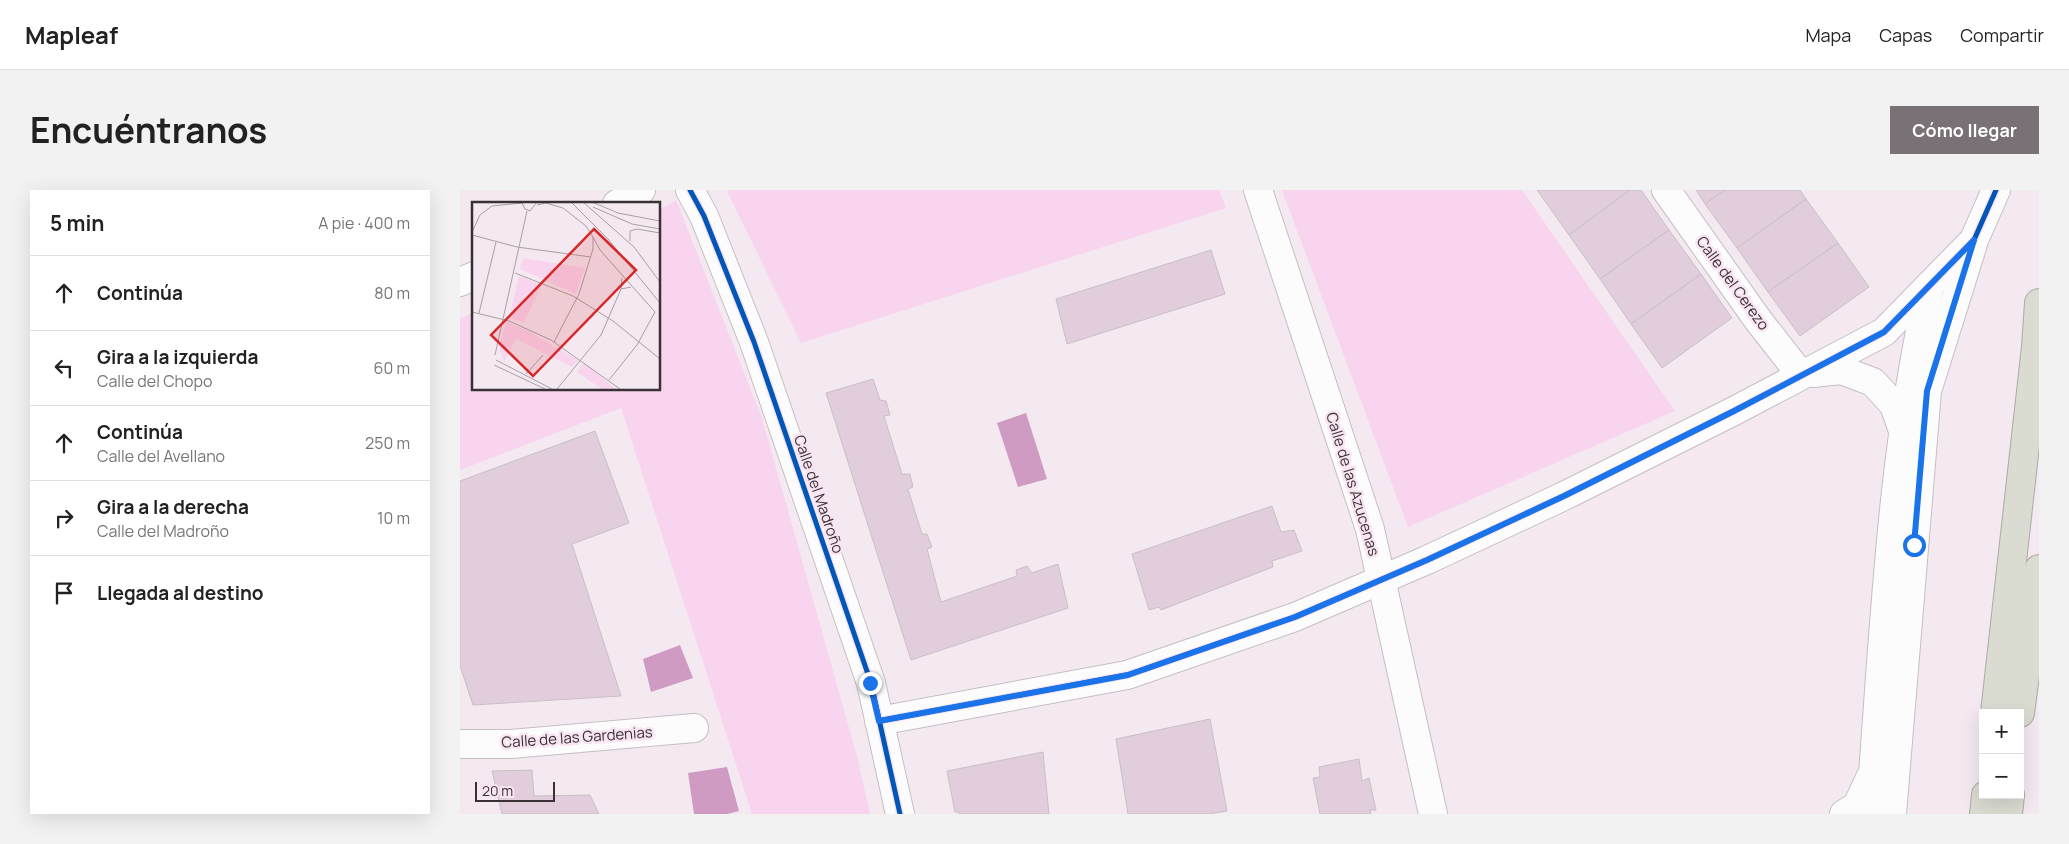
<!DOCTYPE html>
<html lang="es">
<head>
<meta charset="utf-8">
<style>
	body { margin:0; font-family:Manrope,sans-serif; background:#f2f2f2; color:#222 }
	.controls { position:absolute; right:15px; bottom:15px; display:grid; overflow:hidden; border-radius:0px; box-shadow:0 5px 20px #0002 }
	.controls button { width:45px; height:45px; display:grid; place-items:center; padding:0; border:0; border-bottom:1px solid #e0e0e0; background:#fff; color:#222; font:25px sans-serif }
	.scale { position:absolute; left:15px; bottom:12px; width:80px; box-sizing:border-box; padding-left:5px; border:2px solid #393136; border-top:0; font-size:14px; line-height:18px; white-space:nowrap; color:#393136; -webkit-text-stroke:4px #f9e4f2; paint-order:stroke }
	.stop { position:absolute; width:15px; height:15px; margin:-11px; border:4px solid #1a73e8; border-radius:50%; background:#fff }
	.stop.end { background:#1a73e8; border-color:#fff; box-shadow:0 1px 5px #0008 }
	.list { margin:0; padding:0; list-style:none }
	h2 { display:flex; justify-content:space-between; align-items:center; height:65px; margin:0; padding:0 20px; font-size:21px }
	h2 small { font-size:16px; font-weight:400; color:#767676 }
	.list li { display:grid; grid-template-columns:32px 1fr auto; gap:15px; align-items:center; box-sizing:border-box; height:75px; padding:0 20px; border-top:1px solid #e0e0e0 }
	.list b { display:block; font-size:19px; white-space:nowrap }
	.list p { margin:0; font-size:16px; white-space:nowrap; color:#767676 }
	.list em { font-size:16px; font-style:normal; color:#767676 }
	.icon { flex:none; width:28px; height:28px; fill:none; stroke:currentColor; stroke-width:2; stroke-linecap:round; stroke-linejoin:round }
	.map { position:relative; flex:none; width:1579px; height:624px; overflow:hidden; border-radius:0px }
	header { display:flex; align-items:center; gap:30px; box-sizing:border-box; height:70px; padding:0 25px; background:#fff; border-bottom:1px solid #e0e0e0 }
	header strong { font-size:24px }
	nav { display:flex; gap:28px; margin-inline-start:auto; font-size:18px }
	.intro { display:flex; align-items:center; justify-content:space-between; box-sizing:border-box; height:120px; padding:0 30px }
	h1 { margin:0; font-size:35px }
	.button { padding:12px 22px; border-radius:0px; background:#7a7177; color:#fff; font-size:18px; font-weight:700 }
	main { display:flex; gap:30px; padding:0 30px }
	aside { flex:1; background:#fff; border-radius:0px; box-shadow:0 5px 20px #0002 }
	.map>svg:first-child { display:block }
	.green { fill:#f8d4ee }
	.water { fill:#d09bc3 }
	.building { fill:#e1cddc; stroke:#c9c0c7 }
	.lines { fill:none; stroke-linecap:round; stroke-linejoin:round }
	.minor-casing { stroke:#c6bec3; stroke-width:30 }
	.highway-casing { stroke:#aeaaa3; stroke-width:30 }
	.minor { stroke:#fdfcfd; stroke-width:28 }
	.highway { stroke:#dadbd1; stroke-width:28 }
	.cycleway-casing { stroke:#f9e4f2; stroke-width:8 }
	.cycleway { stroke:#0057b8; stroke-width:5 }
	.route { stroke:#1a73e8; stroke-width:6 }
	.labels { text-anchor:middle; dominant-baseline:central; stroke-width:5; stroke-linejoin:round; paint-order:stroke }
	.street-label { font-size:15px; fill:#393136; stroke:#f9e4f2 }
	.inset-road { fill:none; stroke:#a99fa6; stroke-width:1 }
	.view { fill:#d62828; fill-opacity:0.15; stroke:#d62828; stroke-width:2.5 }
	.inset-edge { fill:none; stroke:#393136; stroke-width:2.5 }
</style>
</head>
<body>
<header>
<strong>Mapleaf</strong>
<nav><a>Mapa</a><a>Capas</a><a>Compartir</a></nav>
</header>
<div class="intro"><h1>Encuéntranos</h1><a class="button">Cómo llegar</a></div>
<main>
<aside>
<h2>5 min<small>A pie · 400 m</small></h2>
<ul class="list">
<li><svg class="icon" aria-label="ahead" viewBox="0 0 24 24"><path d="M12 20V5M6 11l6-6 6 6"/></svg><div><b>Continúa</b></div><em>80 m</em></li>
<li><svg class="icon" aria-label="left" viewBox="0 0 24 24"><path d="M17 20v-9H6M10 6l-5 5 5 5"/></svg><div><b>Gira a la izquierda</b><p>Calle del Chopo</p></div><em>60 m</em></li>
<li><svg class="icon" aria-label="ahead" viewBox="0 0 24 24"><path d="M12 20V5M6 11l6-6 6 6"/></svg><div><b>Continúa</b><p>Calle del Avellano</p></div><em>250 m</em></li>
<li><svg class="icon" aria-label="right" viewBox="0 0 24 24"><path d="M7 20v-9h11M14 6l5 5-5 5"/></svg><div><b>Gira a la derecha</b><p>Calle del Madroño</p></div><em>10 m</em></li>
<li><svg class="icon" aria-label="arrive" viewBox="0 0 24 24"><path d="M6 21V4h12l-3 4 3 4H6"/></svg><div><b>Llegada al destino</b></div></li>
</ul>
</aside>
<div class="map">
<svg width="1579" height="624" viewBox="0 0 1579 624">
	<rect width="100%" height="100%" fill="#f4e9f1"/>
	<g class="green">
		<path d="M270,0h489l7,18 -425,135 -74,-152z"/>
		<path d="M822,0h240l153,221 -267,116z"/>
		<path d="M216,10l86,218 96,342 12,54h-118l-131,-406 -161,62v-151l14,-7v77h185v-179z"/>
	</g>
	<g class="water">
		<path d="M566,223l21,66 -29,8 -21,-64z"/>
		<path d="M220,455l13,33 -42,14 -8,-33z"/>
		<path d="M267,577l12,44 -12,3h-33l-6,-41z"/>
	</g>
	<g class="building">
		<path d="M1077,0h93l-61,45z"/>
		<path d="M1170,0h11l28,40 -69,49 -31,-44z"/>
		<path d="M1236,0h29l-20,14z"/>
		<path d="M1265,0h75l6,9 -69,49 -32,-44z"/>
		<path d="M1346,9l32,44 -70,49 -31,-44z"/>
		<path d="M1209,40l32,44 -70,50 -31,-45z"/>
		<path d="M1378,53l31,44 -69,49 -32,-44z"/>
		<path d="M751,60l14,44 -158,50 -11,-45z"/>
		<path d="M1241,84l31,44 -70,50 -31,-44z"/>
		<path d="M413,189l7,21 6,1 4,14 -6,1 18,58h8l3,13 -5,2 14,45h5l5,13 -5,2 14,53 76,-26 -1,-6 11,-4 5,7 26,-9 10,44 -157,52 -85,-267z"/>
		<path d="M135,241l34,92 -57,21 49,152 -148,9 -13,-39v-185z"/>
		<path d="M812,316l9,26 13,-2 8,21 -30,10 1,6 -112,43 -2,-3 -10,3 -17,-56z"/>
		<path d="M750,529l17,92 -18,3h-81l-12,-75z"/>
		<path d="M583,562l6,62h-90v-2h-4l-8,-41z"/>
		<path d="M899,569l3,22 7,-3 7,32h-6l1,4h-51l-7,-36 7,-1 -1,-10z"/>
		<path d="M72,580l2,26 56,-1 9,19h-97l-10,-43z"/>
	</g>
	<g class="lines">
		<g class="minor-casing">
			<g id="minor">
				<path d="M230,0l14,26 50,126 117,341 29,131"/>
				<path d="M798,0l112,339 63,285"/>
				<path d="M1206,0l92,130 43,55"/>
				<path d="M157,14l24,-14"/>
				<path d="M0,92l14,-6"/>
				<path d="M1353,183l28,-3 32,12 21,23 9,26"/>
				<path d="M419,531l248,-46 168,-58 132,-57 137,-64 170,-85 150,-79 90,-92 22,-50"/>
				<path d="M0,554h51l183,-16"/>
				<path d="M1384,624l13,-8 13,-28"/>
				<path d="M1410,624c14,-176 20,-357 60,-529"/>
				<path d="M1432,624l35,-423 46,-147"/>
			</g>
		</g>
		<g class="highway-casing">
			<g id="highway">
				<path d="M1535,523l41,-366 3,-44"/>
				<path d="M1560,523l19,-144"/>
				<path d="M1524,624l2,-19"/>
				<path d="M1548,624l2,-19"/>
			</g>
		</g>
		<use href="#minor" class="minor"/>
		<use href="#highway" class="highway"/>
		<g class="cycleway-casing">
			<g id="cycleway">
				<path d="M230,0l14,26 50,126 117,341 29,131"/>
				<path d="M419,531l248,-46 168,-58 132,-57 137,-64 170,-85 150,-79 90,-92 22,-50"/>
			</g>
		</g>
		<use href="#cycleway" class="cycleway"/>
	</g>
	<g class="lines">
		<path class="route" d="M410,493l9,38 249,-46 167,-58 132,-57 137,-64 170,-85 150,-79 90,-92 -47,151 -13,154"/>
	</g>
	<g class="labels">
		<g class="street-label">
			<text transform="translate(1273 93) rotate(54)">Calle del Cerezo</text>
			<text transform="translate(893 294) rotate(73)">Calle de las Azucenas</text>
			<text transform="translate(359 304) rotate(71)">Calle del Madroño</text>
			<text transform="translate(117 547) rotate(-4)">Calle de las Gardenias</text>
		</g>
	</g>
	<g transform="translate(12 12)">
		<rect width="188" height="188" fill="#f4e9f1"/>
		<path d="M51,56l62,10 -9,26 -56,-25zM47,74l23,9 -18,37 -15,-4zM34,120l20,8 52,30 -6,7 -56,-28 -12,23 -5,-15zM112,161l28,23 4,3h-14l-25,-17z" fill="#f8d4ee"/>
		<path class="inset-road" d="M99,0l37,37 52,64M111,0l51,45 26,35M120,0l26,11 42,8M50,1l3,6 5,2 7,-9M65,3l9,-2 17,5 23,18 7,11v12l-14,45 -25,48M121,5l39,17M160,22l28,5M165,27l23,4M0,30l8,-17 12,-9 30,-3M0,33l45,12 74,10M121,35l7,13 55,62 -18,33 -28,35M158,39v-10l7,-2M43,71l58,23 40,25 47,38M150,76l-1,11 10,-2M0,110l37,9 42,19 69,49M7,111l17,-71M23,153l32,-144M24,158l56,29M22,163l51,24M54,172l17,-19M85,187l44,-54 20,-46"/>
		<path class="view" d="M122,27l42,41 -103,106 -42,-41z"/>
		<rect width="188" height="188" class="inset-edge"/>
	</g>
</svg>
<div class="controls">
<button>+</button>
<button>−</button>
</div>
<div class="scale">20 m</div>
<div class="stop" style="left:1454px;top:355px"></div>
<div class="stop end" style="left:410px;top:493px"></div>
</div>
</main>
</body>
</html>
